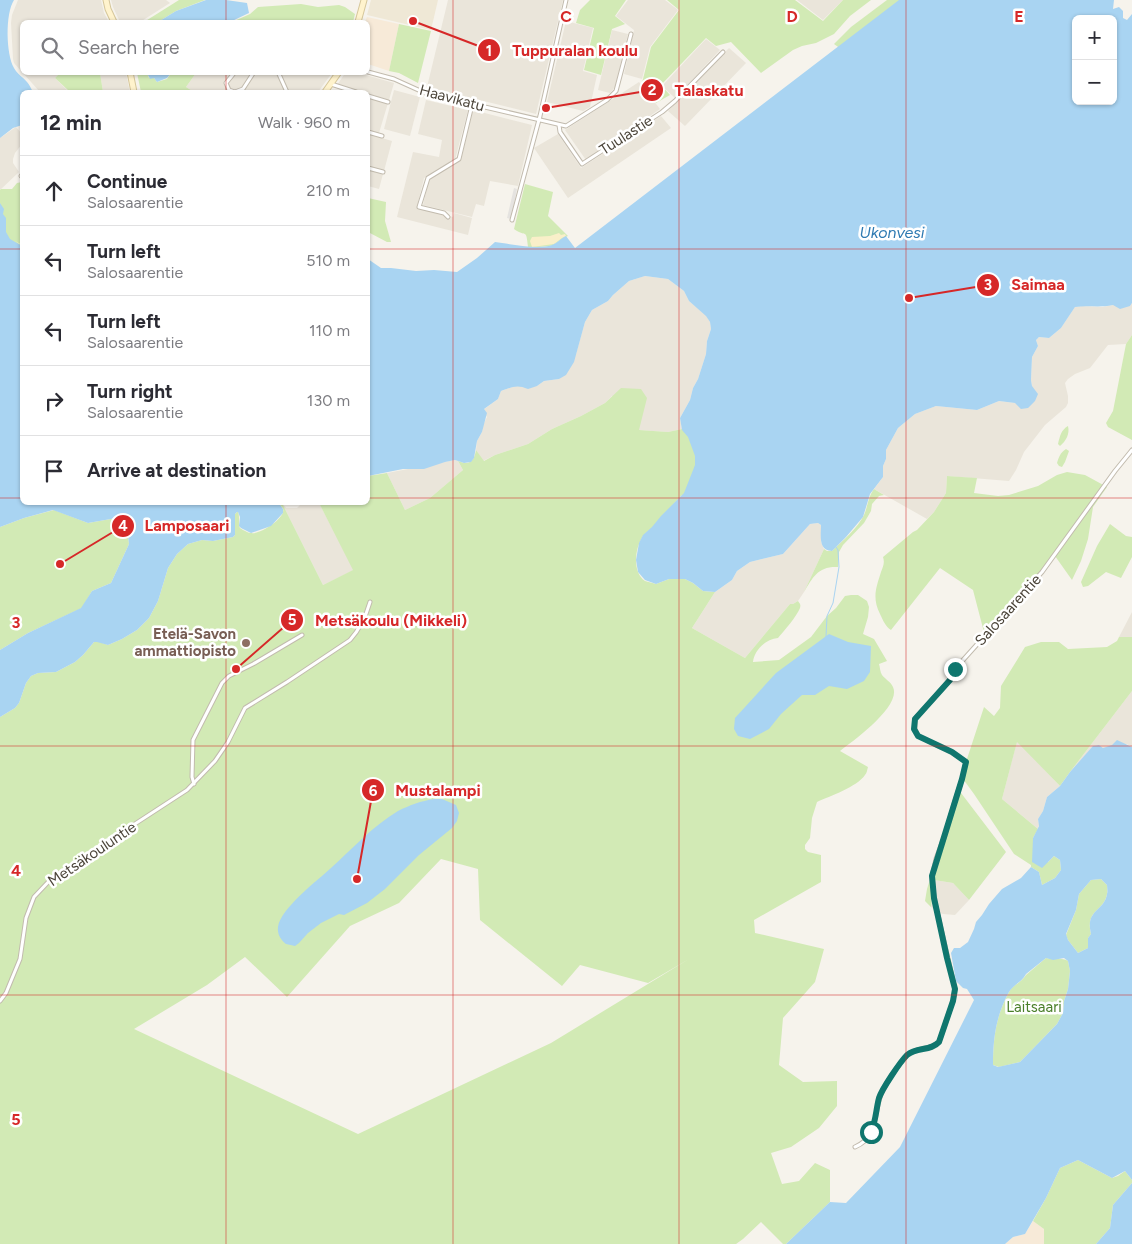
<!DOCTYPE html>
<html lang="en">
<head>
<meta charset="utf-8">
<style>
	body { margin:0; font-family:Figtree,sans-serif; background:#f2f2f3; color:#2b2b33 }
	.controls { position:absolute; right:15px; top:15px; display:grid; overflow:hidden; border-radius:8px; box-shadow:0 1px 4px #0004 }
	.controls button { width:45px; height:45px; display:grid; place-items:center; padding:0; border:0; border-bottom:1px solid #e1e1e2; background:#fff; color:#2b2b33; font:25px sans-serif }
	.stop { position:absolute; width:15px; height:15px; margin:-11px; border:4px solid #0f766e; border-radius:50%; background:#fff }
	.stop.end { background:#0f766e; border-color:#fff; box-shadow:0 1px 5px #0008 }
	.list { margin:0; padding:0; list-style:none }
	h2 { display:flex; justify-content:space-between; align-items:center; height:65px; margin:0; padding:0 20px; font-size:21px }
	h2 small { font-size:16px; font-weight:400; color:#7c7c81 }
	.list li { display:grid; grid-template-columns:32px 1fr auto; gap:15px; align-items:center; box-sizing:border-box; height:70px; padding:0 20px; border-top:1px solid #e1e1e2 }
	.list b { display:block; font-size:19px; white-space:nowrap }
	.list p { margin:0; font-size:16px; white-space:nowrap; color:#7c7c81 }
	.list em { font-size:16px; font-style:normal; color:#7c7c81 }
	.icon { flex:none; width:28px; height:28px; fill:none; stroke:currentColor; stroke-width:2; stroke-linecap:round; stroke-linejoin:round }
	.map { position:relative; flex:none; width:1132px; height:1244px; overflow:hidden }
	.search { position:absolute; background:#fff; box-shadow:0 1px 4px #0004; left:20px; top:20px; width:350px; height:55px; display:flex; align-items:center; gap:12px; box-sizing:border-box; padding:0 18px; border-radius:8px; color:#7c7c81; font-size:19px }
	.panel { position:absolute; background:#fff; box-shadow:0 1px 4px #0004; left:20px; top:90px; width:350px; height:415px; border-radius:8px }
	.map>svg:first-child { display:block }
	.residential { fill:#eae5da }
	.commercial { fill:#f7ead8 }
	.education { fill:#efe8d6 }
	.green { fill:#d2eab5; fill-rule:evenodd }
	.sand { fill:#f9efc9 }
	.parking { fill:#e5e3e0 }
	.water { fill:#a9d4f2; fill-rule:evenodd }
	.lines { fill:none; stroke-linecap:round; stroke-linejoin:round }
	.stream { stroke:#a9d4f2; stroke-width:1 }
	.street-casing { stroke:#c2bbae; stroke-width:5 }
	.secondary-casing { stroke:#d6c79b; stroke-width:7 }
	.street { stroke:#fff; stroke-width:3 }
	.secondary { stroke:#fff3cd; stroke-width:5 }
	.route { stroke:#0f766e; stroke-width:6 }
	.grid { fill:none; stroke:#d62828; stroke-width:1; stroke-opacity:0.55 }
	.education-dot { fill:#8d6e63; stroke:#fff; stroke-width:2 }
	.labels { text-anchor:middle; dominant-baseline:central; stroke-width:5; stroke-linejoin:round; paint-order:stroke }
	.street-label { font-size:15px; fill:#4b4439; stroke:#fff }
	.education-label { font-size:15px; font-weight:bold; fill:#785e54; stroke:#fff; text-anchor:end }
	.park-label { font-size:15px; fill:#4a7f2a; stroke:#fff }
	.water-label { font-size:16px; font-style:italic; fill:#2e7ab2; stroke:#fff }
	.grid-label { font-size:16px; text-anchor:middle; font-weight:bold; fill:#d62828; stroke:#fff; stroke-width:5; stroke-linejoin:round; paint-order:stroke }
	.leader { fill:none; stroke:#d62828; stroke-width:2 }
	.callout-dot { fill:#d62828; stroke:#fff; stroke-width:2 }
	.mark-label { font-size:15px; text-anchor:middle; font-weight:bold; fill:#fff }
	.callout-label { font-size:16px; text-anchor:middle; font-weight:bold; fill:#d62828; stroke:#fff; stroke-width:5; stroke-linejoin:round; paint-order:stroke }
</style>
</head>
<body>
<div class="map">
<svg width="1132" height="1244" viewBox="0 0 1132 1244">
	<rect width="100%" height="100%" fill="#f6f3ec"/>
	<g class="residential">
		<path d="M18,0h83l3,13 5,9h-87v50l38,1 -5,5 14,14h-29l-26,-29 -1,-4 -2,-36 1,-8z"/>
		<path d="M111,0h55l4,3 -30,19h-20l-7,-15z"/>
		<path d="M448,0h115l-27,114 -109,-27z"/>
		<path d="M628,0h37l13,10 -28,37 -8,32 -18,-5 10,-44 -18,-14z"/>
		<path d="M797,0h46l-20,20z"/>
		<path d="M566,21l27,7 -10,43 14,4 -7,32 -7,4 -36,-9z"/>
		<path d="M612,30l16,4 -13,53 -5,6 -12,-3z"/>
		<path d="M706,39l14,11 -45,48 -13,-12z"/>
		<path d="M729,48l17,15 -61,63 -17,-15z"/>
		<path d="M346,72l13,1 35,10 -5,17 -21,-6v-2h-5l-26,-7z"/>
		<path d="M100,73h26l4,19h-27z"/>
		<path d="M196,73h136l-14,19h-124l-8,-5z"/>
		<path d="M639,82l21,27 -74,51 -21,-30z"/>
		<path d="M394,90l26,7 -10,39 -26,-7z"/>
		<path d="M368,98l20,5 -9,30 -11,-3z"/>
		<path d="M426,100l42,10 -13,50 -31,18 -7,29 36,10 1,-4 18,5 -4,17 -71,-18 16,-65 26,5 3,-17 -24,-6z"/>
		<path d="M473,110l59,15 -14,61 -28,-5 -6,25 -8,-2 -4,13 -49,-12 6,-26 32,-19z"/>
		<path d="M661,116l10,12 -103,70 -34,-50 24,-14 23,34z"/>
		<path d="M16,127l6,7v10l-7,9 -2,6v4l6,9 -19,18v-52z"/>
		<path d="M368,134l24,7 -8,30 -16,-5z"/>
		<path d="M368,170l15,4 -4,15 -11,-3z"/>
		<path d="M645,276l23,3 16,12 5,10 17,14 4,7 1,7 -4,12 -1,13 -8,25 -5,9 -3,12 -10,18 2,11 -14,3 -30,-2 -26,-34 -7,7 -24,13 -29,13 -24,15 -33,11 -12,6 -7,-11 1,-9 5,-9 1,-7 4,-8 -4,-7 15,-11 3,-8 14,-5h22l7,-5 15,-2 17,-25 9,-32 7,-12 16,-9 5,-6 16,-14z"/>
		<path d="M1132,303v32l-6,9 -18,1 -18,23 -15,6 -7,5 -3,4 3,13v7l-2,4 -21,18 -21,27 -8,18 -7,11 -62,-5 -1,17 -12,19 -7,7 -53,-30 9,-12v-11l3,-7v-9l12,-22 17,-14 21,-8 41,4 22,-9 16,2 17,-17 -1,-6 1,-23 6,-11 -2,-6 3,-3 10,1 12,-10 14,-21 7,-1 21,1 10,-2 17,1z"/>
		<path d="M455,460l3,1 5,9 -33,28 -25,12 -18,-37z"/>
		<path d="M282,503l4,5h11l5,-5h17l35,67 -31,15z"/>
		<path d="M818,523l3,2v17l3,7 -20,43 -6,9 -5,3h-3l-45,54 -53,-30 23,-36 17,-12 5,-9 13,-9 33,-8 27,-30z"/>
		<path d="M1132,612v25h-13z"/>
		<path d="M1132,691v56l-5,-3h-5l-19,4 -4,-3 -5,1 -24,26z"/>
		<path d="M1017,741l43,45 -13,11 -4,14 -5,8 1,6 -1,4 -36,-30z"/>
		<path d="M934,880l19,3 16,17 -14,15 -12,-1 -6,-2 -6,-5z"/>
	</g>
	<g class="commercial">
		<path d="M367,17l32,7 -10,47 -21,-7v-42h-3z"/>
		<path d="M1033,1221l11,8v15h-39l8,-7 12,-3z"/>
	</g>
	<path class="education" d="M371,0h67l-7,30 -64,-15z"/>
	<g class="green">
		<path d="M179,0h26l-29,11 -18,11h-14z"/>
		<path d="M590,0h36l-11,16 10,8 -13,5 -11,46 -17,-5 10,-42 -18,-5 4,-13z"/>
		<path d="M667,0h128l28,21 20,-21h28l-21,16 -16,18 -18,9 -14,3 -9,4 -32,23 -30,-31 -15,4 -10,-8 -45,47 9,10 -14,8 -14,-20 9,-36 28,-37z"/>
		<path d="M887,0h31l-77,49 -7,-5 17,-17z"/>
		<path d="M301,4l17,3 21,-2 6,2 10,7 -2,8h-121l18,-8 8,-7z"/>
		<path d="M399,24l32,7 -13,52 -19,-10 -10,-2z"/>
		<path d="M61,72l39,1 3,19h-33l-15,-14z"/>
		<path d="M137,73h10l2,5h5l3,4 10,-3 4,-6h25l-10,14 8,5h-53z"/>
		<path d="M22,182v63l-7,-4 7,5 -7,35 -15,-78v-13l1,-1h11l5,-6z"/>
		<path d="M525,184l28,8 -5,24 20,20c-6,2 -9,6 -15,9 -6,2 -18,2 -25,2 -2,-20 -2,-9 -14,-18z"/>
		<path d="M368,198l18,4 -1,19 6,21h-4l-19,-10z"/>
		<path d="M1132,335v105l-24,-13 -2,-4 7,-12 13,-67z"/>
		<path d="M621,388l20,1 6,9 -8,32 29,2 14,-3 1,-13 15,-6 1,-6 5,1 1,13 -5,4 -1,2 7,6v8l-4,3 2,3 11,3 8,-3 3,1 3,-2 -1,3 2,1 -2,2 2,6 9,-2 2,5 -3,2 2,3 4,-1 6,4 -3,7 4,6v8l-3,4h-2l-4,14 -8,7 -11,6h-14l-23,-7 -9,-7 3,-2 2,-7c-10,11 -20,21 -29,32 -4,4 -9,6 -11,11 -7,11 -10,34 3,43 3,1 8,2 11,3l13,-5h16l8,4 10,8 12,1 -23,36 53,30 45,-54h3l5,-3c2,3 3,3 2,7 -3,8 -16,23 -22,30 -12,1 -24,12 -25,24l26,-2 32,-23 16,-21 9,-8 9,-12 6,-1h7l9,6 2,6 -1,10 -5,17 11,5 13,22 -8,3c1,3 1,8 3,11 3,4 9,7 11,12 9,19 -40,54 -53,64l28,16c-1,3 -1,6 -3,8 -8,12 -35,21 -48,27l-5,16 -2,20 -5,7v4l3,3 13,3v27l-67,38 1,13 69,16 -9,33 -32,36 -4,47 24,17 34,-1v25l-18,22 -28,19 -20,6 11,31 17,-3 16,-18 15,7v32l-44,42h-3l-22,-22 -18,17 -7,5h-736v-527l15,-9 4,-5 7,-20 5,-7 7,-3 18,-1 19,-10 8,-7 11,-13 3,-1 11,4 14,-6 15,-9 12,-12 9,-17 10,-33 9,-14 11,-10 14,-4 11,1 20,-4 2,-2v-21l2,-2h1c2,4 0,13 2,16 1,1 2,1 3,2 3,1 5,3 8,3 8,2 35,-15 32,-24 -1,-3 -4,-4 -5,-6h4l41,82 30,-15 -34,-67 49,-1v-26l19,-3 18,37 25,-12 33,-28 -5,-9c12,5 16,0 18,-11l8,11 11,-6 33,-11 24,-15 29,-13 24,-13zM441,859l37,10 2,51 82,66 18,-21 68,18 41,-24 -138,84 -193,91 -224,-105 73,-44 38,-28 42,40 63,-71 49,-23z"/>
		<path d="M1068,426c2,8 -2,15 -8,20l-2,-2c2,-8 3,-14 10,-18z"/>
		<path d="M1066,449l3,2 -4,11 -3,5 -3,-1 -2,-3c2,-6 3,-10 9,-14z"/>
		<path d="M1067,472l18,3 22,12 -14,20 -5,32 -7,22 -9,19 -17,-24 -70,80 -12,-46 -33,-22 -49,62c-6,-4 -8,-10 -11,-16 -8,-16 -4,-26 1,-42 2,-5 4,-9 2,-15l30,-25 4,-2 17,-18 12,-19 1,-17 30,2 -3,15 24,3 11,-1 29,-9 19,-11z"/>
		<path d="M874,489l10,6 -5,1 -7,8 -1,7 -7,12 -21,22 -4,7 -1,15c-20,-1 -25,10 -34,25l20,-43 3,2h5c10,-10 26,-23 32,-36 4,-9 4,-18 10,-26z"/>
		<path d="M54,510l34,13 34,-6 4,2 3,25 -18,39 -19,8 -10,17 -54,25 -28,17v-123l24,-9z"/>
		<path d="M1110,524l16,12 6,1v20l-11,21 -15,-6 -18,14 -5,1 -2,-5 16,-36z"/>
		<path d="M1119,637h13v54l-62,81 -10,14 -43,-44 -15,57 36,30 -5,9 15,24 6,-6 6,4 1,10 -6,8 -13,7 -3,-13 -8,-5v-2l-17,-11 -40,-60 -8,-11 -4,-4 4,-17 18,-55 10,9 6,-8 1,-22 24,-39 16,-5h18l9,7 39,-2 10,-6z"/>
		<path d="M958,789l48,63 -37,48 -16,-17 -19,-3 -3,27 -6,-6 2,-12z"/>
		<path d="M1101,879l6,6c0,3 1,6 0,9 -3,18 -22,15 -16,40l-3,4v10l-10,5 -10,-13 -2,-5 10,-25 3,-16 12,-14z"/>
		<path d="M1046,958c8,2 16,-1 22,3l2,10 -2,18 -4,12 -1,12 -6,11 -37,38 -21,5 -6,-2c0,-26 3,-50 16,-73 4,-7 13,-10 17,-17z"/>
		<path d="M1078,1160l34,18 6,-2 7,-5 7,9v3l-19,22 -3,23 -14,16h-52v-15l-11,-8 13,-23 14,-30z"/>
	</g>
	<path class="sand" d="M559,233l2,2 4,-1 1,2 -4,2 -8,6 -22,3 -2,-6 2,-4 18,-1z"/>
	<path class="parking" d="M514,188l3,1 -6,30 -4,-1z"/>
	<g class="water">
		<path d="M0,0h14c-9,14 -8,54 0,68 3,6 9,9 13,14 3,3 4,7 6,10h-11v33l-9,3 -13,10z"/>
		<path d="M206,0h20l21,3 2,10 -19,9h-72l18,-11z"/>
		<path d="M899,0h215l-1,9 6,-2 4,4v7l4,2 5,-6v289l-2,3 -10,3 -7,-4c-14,3 -25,0 -38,2l-14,21 -12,10 -10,-1 -3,3 2,6 -6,11 -1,23 1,6 6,8 -3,7 -7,7 -7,1 -6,-6 -16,-2 -22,9 -41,-4 -21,8 -17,14 -12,22v9l-3,7v11l-13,17 -7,23 -17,20 -14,14c-14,0 -11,-16 -11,-26l-3,-2 -8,1 -27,30 -33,8 -13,9 -5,9 -17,12 -12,-1 -10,-8 -8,-4h-16l-13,5 -11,-4 -7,-8 -2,-12 3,-17 4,-8 9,-8 9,-11 23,-23 11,-28v-9l-7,-19 -6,-7 -2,-12 10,-18 3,-12 5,-9 8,-25 1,-13 4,-12 -1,-7 -4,-6 -17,-15 -5,-10 -16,-12 -23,-3 -16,5 -16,14 -5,6 -16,9 -7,12 -11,40 -8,13 -7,4 -15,2 -7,5 -9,3c-11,-5 -16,-2 -27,2l-3,8 -14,10 3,4 -5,19 -5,9 -3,17 -3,4 -7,1 -9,-3 -10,2 -21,7h-21l-35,7v-217l13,9h10l25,3 18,-1 23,2 20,-14 18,-16c16,2 42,8 57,3 6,-2 9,-7 14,-9l9,12zM1076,19h37v82h-37z"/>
		<path d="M147,73h24l-4,5 -10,4 -3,-4 -4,1z"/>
		<path d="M0,203l4,6 -1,5 3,4v14l4,7 12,7v256h256l5,7v4l-12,13 -20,7 -10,-5 -2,-2 1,-9 -2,-5h-1l-2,2v21l-2,2 -20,4 -11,-1 -14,4 -11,10 -9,14 -10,33 -9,17 -12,12 -15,9 -14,6 -11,-3h-3l-11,13 -8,7 -19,10 -18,1 -7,3 -5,7 -7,20 -4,5 -15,9v-67l28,-17 53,-25 11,-17 19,-8 18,-39 -3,-25 -4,-2 -34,6 -35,-13 -29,8 -24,9z"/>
		<path d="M829,634l19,8 23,4 -1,26 -6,9 -17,8 -18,-3 -14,9h-13l-21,19 -12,15 -19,10 -12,-3 -4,-7 1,-11 41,-45z"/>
		<path d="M1117,740l15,7v433l-7,-9 -13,7 -34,-18 -18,8 -14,30 -21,36 -12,3 -8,7h-219l44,-42 16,1 54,-56 74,-147 -7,-11 -4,-1 -7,-7 -5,-28 3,-5h6l8,-6 6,-13 2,-7 6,-7 7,-11 13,-15 19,-11 10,-11 8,5 3,13 13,-7 6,-8 -1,-10 -6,-4 -12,12 -10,-6 1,-24 6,-12 -1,-7 5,-8 4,-14 13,-11 10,-14 23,-26 6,-1 4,3 9,-3zM1101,879l6,6c0,3 1,6 0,9 -3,18 -22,15 -16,40l-3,4v10l-10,5 -10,-13 -2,-6 10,-24 3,-16 12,-14zM1046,958l7,2 11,-2 4,3 2,10 -2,18 -4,12 -1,12 -6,11 -37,38 -22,5 -5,-2c0,-26 3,-50 16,-73 4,-7 13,-10 17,-18z"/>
		<path d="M434,799h8l14,6 3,8 -2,8 -5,7 -33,27 -34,34 -18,14 -23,12 -5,-1 -18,9 -13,10 -9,10 -4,3 -9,-2c-5,-4 -9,-10 -8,-17 3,-19 39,-46 53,-59 22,-20 42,-42 67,-57 12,-6 23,-10 36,-12z"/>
		<path d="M1132,1183v61h-36l14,-16 3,-23z"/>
	</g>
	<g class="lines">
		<path class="stream" d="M826,637l1,-21 6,-13 6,-36 -1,-17 -2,-3"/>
		<g class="street-casing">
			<g id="street">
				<path d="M235,72l-9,11 3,7 6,2 8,-3 11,-17"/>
				<path d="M278,72l9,20"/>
				<path d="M368,72l26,7 31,14 141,33 41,-26 9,-9 15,-57"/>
				<path d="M331,84l25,8"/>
				<path d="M368,96l20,6"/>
				<path d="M559,125l1,7 22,32 80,-52 13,-11 48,-49"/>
				<path d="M368,132l14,4"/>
				<path d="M368,168l15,4"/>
				<path d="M21,176l1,-1"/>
				<path d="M448,217l-4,-4 -25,-6 9,-29 31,-19 13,-54"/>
				<path d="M512,220l28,-104 26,-116"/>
				<path d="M194,784l-2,-7 1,-37 29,-57 7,-7 24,-12 49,-29"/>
				<path d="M0,1001l6,-8 14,-34 6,-41 8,-21 18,-19 135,-88 28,-29 13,-19 17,-34 42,-26 63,-42c10,-11 16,-24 20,-38"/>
				<path d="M855,1147c26,-11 17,-37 28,-57 5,-10 21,-35 31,-39 9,-4 18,-2 25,-9l14,-41 2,-12 -21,-91 -2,-22 4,-17 9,-24 10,-34 7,-22 4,-17 -15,-10 -33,-16 -3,-7v-10l35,-39 5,-11 87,-97 73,-101 17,-21"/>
			</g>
		</g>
		<g class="secondary-casing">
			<g id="secondary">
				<path d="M106,0l2,9 6,13"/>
				<path d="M358,22l6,-22"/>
				<path d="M130,72l4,20"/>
				<path d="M325,92l14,-20"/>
			</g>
		</g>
		<use href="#street" class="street"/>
		<use href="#secondary" class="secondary"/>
	</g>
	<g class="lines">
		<path class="route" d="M871,1132c5,-11 5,-23 8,-34 3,-9 21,-36 28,-43 10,-8 24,-4 32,-13l14,-41 2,-12 -8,-31 -13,-60 -2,-22 30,-97 4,-17 -14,-10 -34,-16 -4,-7 1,-10 35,-39 5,-11"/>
	</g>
	<path class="grid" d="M226,0v22M453,0v1244M679,0v1244M906,0v1244M226,72v20M0,249h22M368,249h764M0,498h22M368,498h764M226,502v742M0,746h1132M0,995h1132"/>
	<circle class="education-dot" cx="246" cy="643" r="5"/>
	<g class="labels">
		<g class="street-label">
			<text transform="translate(452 98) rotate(15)">Haavikatu</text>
			<text transform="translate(626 135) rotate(-33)">Tuulastie</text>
			<text transform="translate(1008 610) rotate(-48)">Salosaarentie</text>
			<text transform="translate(92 854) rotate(-34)">Metsäkouluntie</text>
		</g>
		<g class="education-label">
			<text x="236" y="634">Etelä-Savon<tspan x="236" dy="17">ammattiopisto</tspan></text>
		</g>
		<g class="park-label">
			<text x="1034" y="1007">Laitsaari</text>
		</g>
		<g class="water-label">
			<text x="892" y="232">Ukonvesi</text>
		</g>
	</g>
	<g class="grid-label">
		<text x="566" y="22">C</text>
		<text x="792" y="22">D</text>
		<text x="1019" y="22">E</text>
		<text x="16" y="628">3</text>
		<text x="16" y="876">4</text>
		<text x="16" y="1125">5</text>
	</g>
	<path class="leader" d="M413 21L489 50M546 108L652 90M909 298L988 285M60 564L123 526M236 669L292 620M357 879L373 790"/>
	<g class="callout-dot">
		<circle cx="413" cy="21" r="5"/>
		<circle cx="546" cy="108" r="5"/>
		<circle cx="909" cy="298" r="5"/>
		<circle cx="60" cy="564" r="5"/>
		<circle cx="236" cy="669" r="5"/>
		<circle cx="357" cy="879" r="5"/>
		<circle cx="489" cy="50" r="12"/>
		<circle cx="652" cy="90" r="12"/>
		<circle cx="988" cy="285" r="12"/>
		<circle cx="123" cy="526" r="12"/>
		<circle cx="292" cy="620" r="12"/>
		<circle cx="373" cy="790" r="12"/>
	</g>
	<g class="mark-label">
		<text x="489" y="56">1</text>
		<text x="652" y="95">2</text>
		<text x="988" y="290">3</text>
		<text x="123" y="531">4</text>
		<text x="292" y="625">5</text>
		<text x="373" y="796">6</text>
	</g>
	<g class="callout-label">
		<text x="575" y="56">Tuppuralan koulu</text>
		<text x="709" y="96">Talaskatu</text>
		<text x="1038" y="290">Saimaa</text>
		<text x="187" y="531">Lamposaari</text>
		<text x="391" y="626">Metsäkoulu (Mikkeli)</text>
		<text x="438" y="796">Mustalampi</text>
	</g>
</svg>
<div class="controls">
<button>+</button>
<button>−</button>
</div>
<div class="stop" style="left:871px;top:1132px"></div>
<div class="stop end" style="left:955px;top:669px"></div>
<div class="search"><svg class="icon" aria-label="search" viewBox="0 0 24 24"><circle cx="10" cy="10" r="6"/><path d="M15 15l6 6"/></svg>Search here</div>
<section class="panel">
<h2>12 min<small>Walk · 960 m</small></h2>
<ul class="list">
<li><svg class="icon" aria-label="ahead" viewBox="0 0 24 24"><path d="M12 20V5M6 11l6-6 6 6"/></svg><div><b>Continue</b><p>Salosaarentie</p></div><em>210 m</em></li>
<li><svg class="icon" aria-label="left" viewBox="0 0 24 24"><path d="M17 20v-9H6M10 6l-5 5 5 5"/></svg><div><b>Turn left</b><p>Salosaarentie</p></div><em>510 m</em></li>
<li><svg class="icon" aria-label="left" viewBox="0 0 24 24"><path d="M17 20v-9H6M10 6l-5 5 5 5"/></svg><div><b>Turn left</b><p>Salosaarentie</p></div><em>110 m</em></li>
<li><svg class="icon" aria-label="right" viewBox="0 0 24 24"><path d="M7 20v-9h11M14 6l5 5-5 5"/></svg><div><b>Turn right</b><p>Salosaarentie</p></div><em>130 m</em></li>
<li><svg class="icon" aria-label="arrive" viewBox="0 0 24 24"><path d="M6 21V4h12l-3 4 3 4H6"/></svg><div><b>Arrive at destination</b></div></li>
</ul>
</section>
</div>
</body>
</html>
